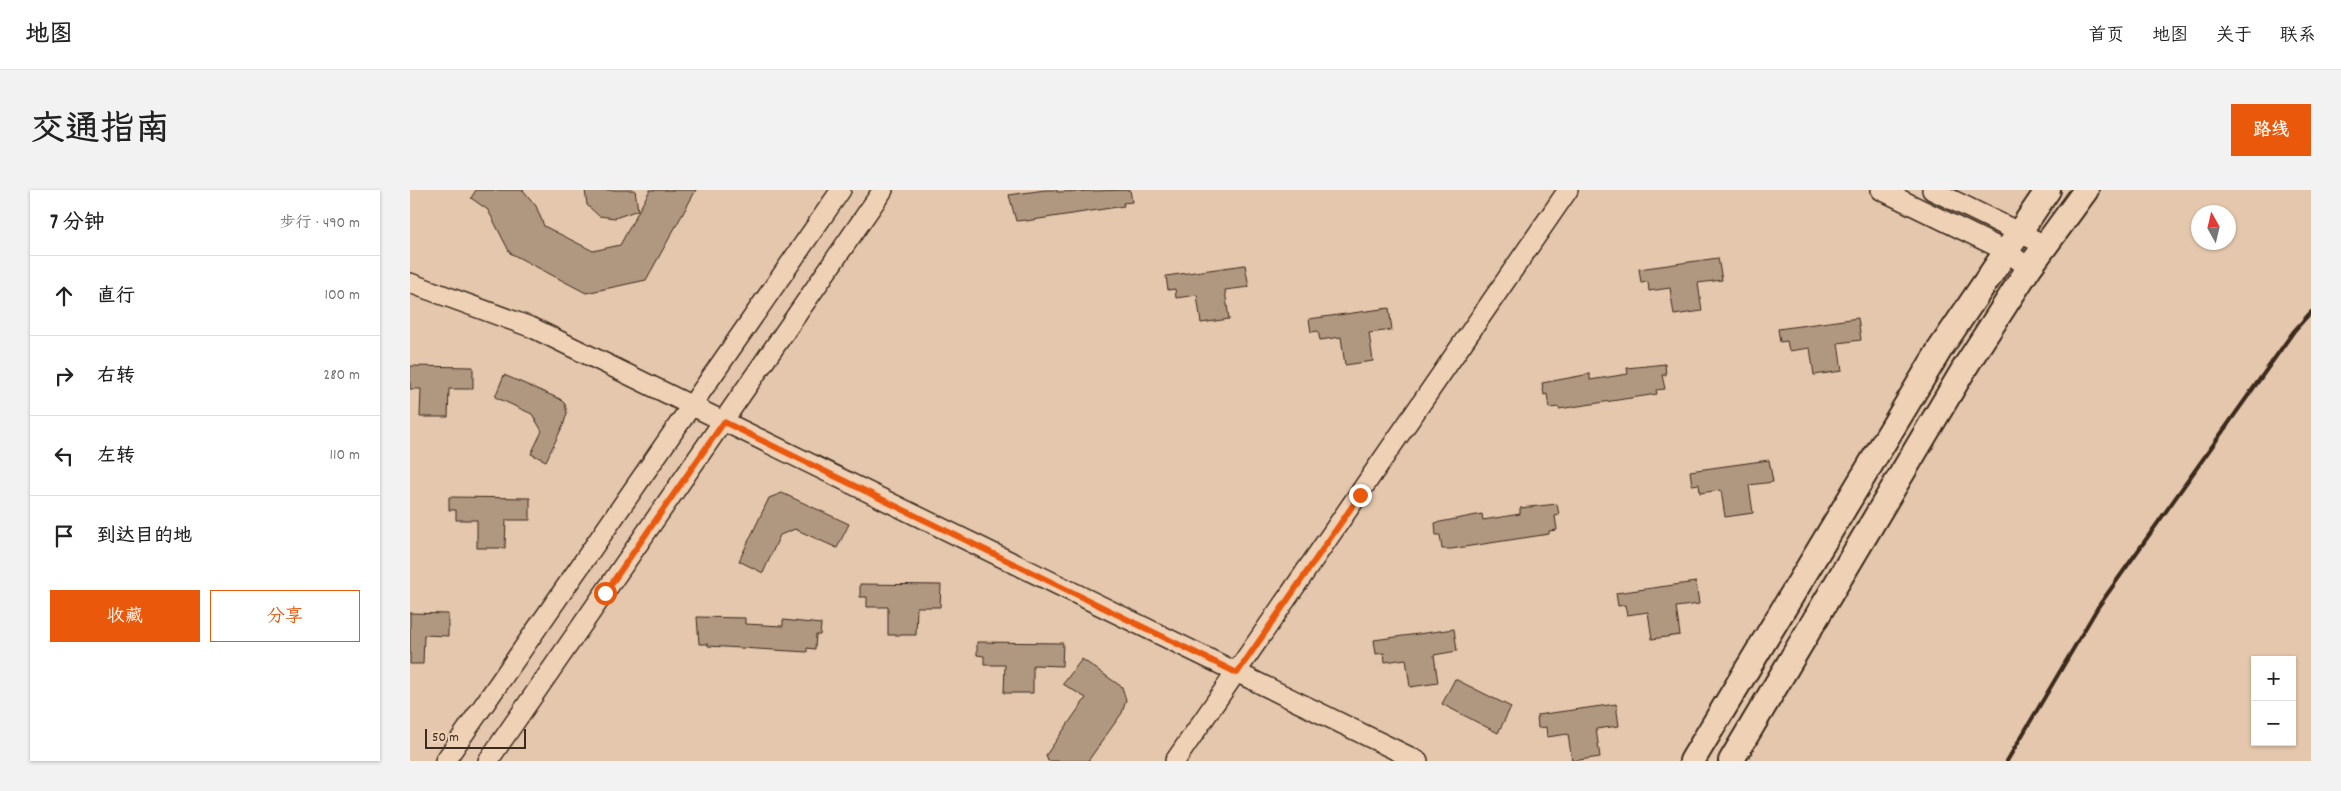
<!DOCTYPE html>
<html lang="zh">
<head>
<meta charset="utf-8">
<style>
	body { margin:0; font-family:Dekko,"LXGW WenKai TC",sans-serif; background:#f2f2f2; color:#222 }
	.controls { position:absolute; right:15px; bottom:15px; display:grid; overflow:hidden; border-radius:0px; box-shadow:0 1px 4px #0004 }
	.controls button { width:45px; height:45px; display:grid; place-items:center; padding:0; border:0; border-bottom:1px solid #e0e0e0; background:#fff; color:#222; font:25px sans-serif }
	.compass { position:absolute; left:1781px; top:15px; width:45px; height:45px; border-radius:50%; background:#fff; box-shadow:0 1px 4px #0004; rotate:352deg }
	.scale { position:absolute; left:15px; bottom:12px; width:101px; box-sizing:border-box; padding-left:5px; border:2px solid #3b2a1e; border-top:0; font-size:14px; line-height:18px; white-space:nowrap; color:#3b2a1e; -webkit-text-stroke:4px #efd1b5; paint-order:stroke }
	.stop { position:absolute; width:15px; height:15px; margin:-11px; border:4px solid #ea580c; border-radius:50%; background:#fff }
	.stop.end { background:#ea580c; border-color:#fff; box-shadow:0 1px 5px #0008 }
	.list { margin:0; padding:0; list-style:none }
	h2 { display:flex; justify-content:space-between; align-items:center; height:65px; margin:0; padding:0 20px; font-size:21px }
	h2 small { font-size:16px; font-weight:400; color:#767676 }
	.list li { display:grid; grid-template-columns:32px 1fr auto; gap:15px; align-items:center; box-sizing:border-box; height:80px; padding:0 20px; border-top:1px solid #e0e0e0 }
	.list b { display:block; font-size:19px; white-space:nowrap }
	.list em { font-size:16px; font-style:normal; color:#767676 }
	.actions { display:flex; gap:10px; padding:15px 20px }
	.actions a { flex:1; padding:11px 0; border:1px solid #ea580c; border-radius:0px; text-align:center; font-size:18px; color:#ea580c }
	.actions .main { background:#ea580c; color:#fff }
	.icon { flex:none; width:28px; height:28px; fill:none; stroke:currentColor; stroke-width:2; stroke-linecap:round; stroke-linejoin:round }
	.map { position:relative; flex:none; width:1901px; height:571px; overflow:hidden; border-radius:0px }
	header { display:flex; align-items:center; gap:30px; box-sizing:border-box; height:70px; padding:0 25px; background:#fff; border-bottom:1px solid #e0e0e0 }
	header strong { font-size:24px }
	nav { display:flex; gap:28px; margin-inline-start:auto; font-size:18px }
	.intro { display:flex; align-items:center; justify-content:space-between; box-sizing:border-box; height:120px; padding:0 30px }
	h1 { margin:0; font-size:35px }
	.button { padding:12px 22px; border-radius:0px; background:#ea580c; color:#fff; font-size:18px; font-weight:700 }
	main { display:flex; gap:30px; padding:0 30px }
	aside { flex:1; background:#fff; border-radius:0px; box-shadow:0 1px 4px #0004 }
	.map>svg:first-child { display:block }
	.building { fill:#b09780; stroke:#3b2a1e }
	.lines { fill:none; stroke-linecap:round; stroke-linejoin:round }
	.minor-casing { stroke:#3b2a1e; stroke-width:22 }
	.major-casing { stroke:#3b2a1e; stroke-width:28 }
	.minor { stroke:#efd1b5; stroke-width:19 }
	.major { stroke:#efd1b5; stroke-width:24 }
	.rail { stroke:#3b2a1e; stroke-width:4 }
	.route { stroke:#ea580c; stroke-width:6 }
</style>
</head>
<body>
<header>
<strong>地图</strong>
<nav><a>首页</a><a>地图</a><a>关于</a><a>联系</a></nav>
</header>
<div class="intro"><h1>交通指南</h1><a class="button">路线</a></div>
<main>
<aside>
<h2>7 分钟<small>步行 · 490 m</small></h2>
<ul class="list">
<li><svg class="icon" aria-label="ahead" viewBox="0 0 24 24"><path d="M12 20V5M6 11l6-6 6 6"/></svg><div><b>直行</b></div><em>100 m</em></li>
<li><svg class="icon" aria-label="right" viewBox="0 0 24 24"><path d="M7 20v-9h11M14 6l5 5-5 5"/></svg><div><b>右转</b></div><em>280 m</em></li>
<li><svg class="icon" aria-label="left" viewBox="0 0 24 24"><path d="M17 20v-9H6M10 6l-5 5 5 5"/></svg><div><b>左转</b></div><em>110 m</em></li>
<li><svg class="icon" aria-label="arrive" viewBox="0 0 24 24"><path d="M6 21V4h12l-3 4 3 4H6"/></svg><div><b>到达目的地</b></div></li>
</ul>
<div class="actions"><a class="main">收藏</a><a>分享</a></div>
</aside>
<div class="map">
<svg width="1901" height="571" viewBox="0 0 1901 571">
	<rect width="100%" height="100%" fill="#e4c7ac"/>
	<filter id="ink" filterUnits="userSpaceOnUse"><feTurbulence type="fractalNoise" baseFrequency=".02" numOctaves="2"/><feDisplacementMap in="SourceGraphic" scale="10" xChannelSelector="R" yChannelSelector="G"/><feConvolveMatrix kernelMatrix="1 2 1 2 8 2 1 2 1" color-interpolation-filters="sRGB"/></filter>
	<g filter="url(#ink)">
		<g class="building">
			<path d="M66,0h47l13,16 8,20 49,25 27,-6 30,-55h46l-50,90 -60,13 -76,-40 -22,-43 -17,-12z"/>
			<path d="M175,0h50l3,20 -23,8 -16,-2 -12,-11z"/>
			<path d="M635,0h12v2l73,-2 2,12 -9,1 1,3 -98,15v-1l-10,1 -7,-26z"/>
			<path d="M1308,68l4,22 -24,3 4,28 -28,4 -4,-27 -21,3 -1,-9 -7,1 -2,-14z"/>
			<path d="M835,75l4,22 -24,3 4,29 -28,4 -4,-28 -21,3 -1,-9 -7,1 -2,-14z"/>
			<path d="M979,118l3,22 -23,3 4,28 -28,4 -4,-28 -21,3 -2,-9 -7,1 -2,-13z"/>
			<path d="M1448,128l3,22 -23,3 4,28 -28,4 -4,-27 -21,3 -2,-10 -7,1 -2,-13z"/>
			<path d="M1255,174l1,11h-4l3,14 -9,1 1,4 -98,15v-2l-10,1 -2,-14 -3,1 -2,-12 48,-9v6l38,-6 -1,-6z"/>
			<path d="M0,176l63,1v22h-24l-1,28h-28l1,-28h-11z"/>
			<path d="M94,185l56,24 5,5 2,9 -3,10 -18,38 -15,-7 11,-23 -10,-17 -37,-17z"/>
			<path d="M1359,270l4,22 -24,3 4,28 -28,4 -4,-27 -21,3 -1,-9 -7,1 -2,-14z"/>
			<path d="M372,303l67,31 -12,24 -42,-19 -15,6 -17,38 -24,-12 30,-63z"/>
			<path d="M39,307l81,1v22h-24l-1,28h-28v-28h-21v-10h-7z"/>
			<path d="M1147,314l2,11 -4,1 2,14 -8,1v3l-98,15h-9l-2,-14h-4l-1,-12 47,-9 1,6 37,-6v-6z"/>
			<path d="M1286,392l3,22 -23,3 4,28 -28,4 -4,-27 -21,3 -2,-10 -7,1 -2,-13z"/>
			<path d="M450,394l81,1 -1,22h-23l-1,28h-28v-28h-21v-10h-7z"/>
			<path d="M0,423l38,1v22l-24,-1 -1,29h-13z"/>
			<path d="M287,427l48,1v6l38,2v-6l38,4 -1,11h-4l-1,14 -8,-1v4l-99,-6v-2h-9z"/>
			<path d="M1044,439l3,22 -23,4 4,28 -28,4 -4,-28 -21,3 -1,-9 -8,1 -2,-14z"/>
			<path d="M567,452l86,1 -1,23 -29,-1v28h-29l1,-28h-21v-9l-7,-1z"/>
			<path d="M672,469l40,28 4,13 -4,13 -34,48h-40l-2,-6 40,-57 -23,-14z"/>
			<path d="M1045,489l56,28 -13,26 -56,-29z"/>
			<path d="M1206,514l3,22 -23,3 4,28 -28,4 -4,-27 -21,3 -1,-10 -8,1 -1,-13z"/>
		</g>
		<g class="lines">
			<g class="minor-casing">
				<g id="minor">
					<path d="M1471,0l125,61 23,17"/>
					<path d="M1522,0l113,55"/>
					<path d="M0,93l123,45 885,433"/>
					<path d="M35,571l396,-571"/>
					<path d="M78,571l395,-571"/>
					<path d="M765,571l393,-571"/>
				</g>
			</g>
			<g class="major-casing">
				<g id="major">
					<path d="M1282,571l248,-412 108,-159"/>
					<path d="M1321,571l236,-397 62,-96 57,-78"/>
				</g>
			</g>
			<use href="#minor" class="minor"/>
			<use href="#major" class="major"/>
			<path class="rail" d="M1597,571l91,-154 196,-276 17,-19"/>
		</g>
	</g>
	<g class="lines" filter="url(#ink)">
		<path class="route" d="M195,403l119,-171 513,251 123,-178"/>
	</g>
</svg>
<div class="controls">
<button>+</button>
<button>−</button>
</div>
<svg class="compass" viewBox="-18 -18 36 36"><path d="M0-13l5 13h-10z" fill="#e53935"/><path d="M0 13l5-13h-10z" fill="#767676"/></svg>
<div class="scale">50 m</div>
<div class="stop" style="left:195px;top:403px"></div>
<div class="stop end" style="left:950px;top:305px"></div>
</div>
</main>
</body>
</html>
